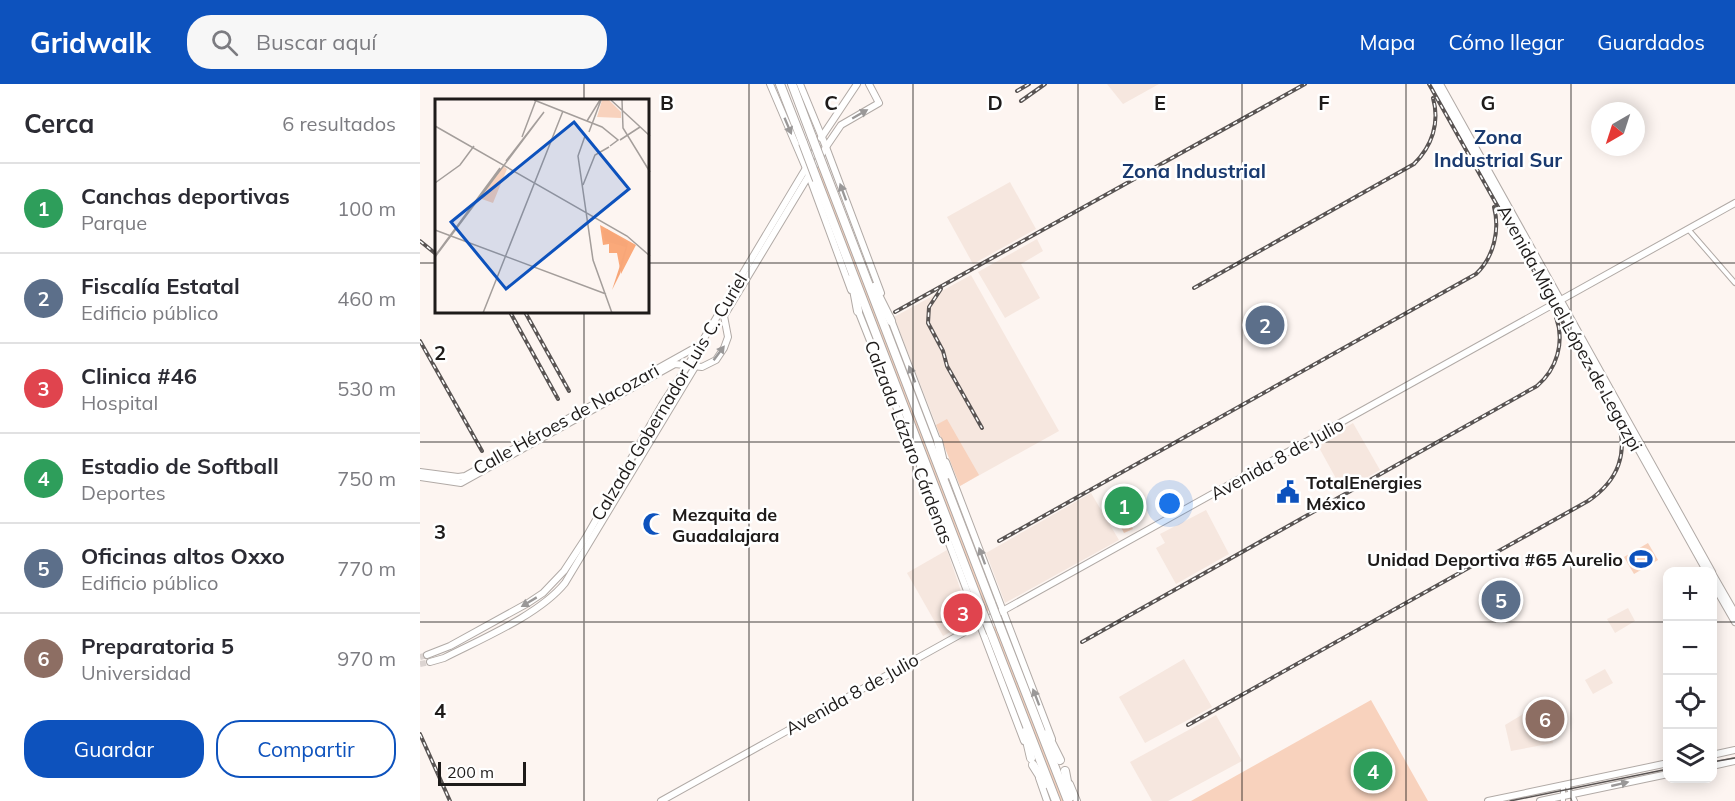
<!DOCTYPE html>
<html lang="es">
<head>
<meta charset="utf-8">
<style>
	body { margin:0; font-family:Mulish,sans-serif; background:#f7f7f7; color:#2b2b33 }
	.controls { position:absolute; right:18px; bottom:18px; display:grid; overflow:hidden; border-radius:12px; box-shadow:0 3px 15px #0003 }
	.controls button { width:54px; height:54px; display:grid; place-items:center; padding:0; border:0; border-bottom:2px solid #e1e1e2; background:#fff; color:#2b2b33; font:30px sans-serif }
	.compass { position:absolute; left:1171px; top:18px; width:54px; height:54px; border-radius:50%; background:#fff; box-shadow:0 3px 15px #0003; rotate:219deg }
	.scale { position:absolute; left:18px; bottom:15px; width:88px; box-sizing:border-box; padding-left:6px; border:3px solid #1e1b1a; border-top:0; font-size:16px; line-height:21px; white-space:nowrap; color:#1e1b1a; -webkit-text-stroke:4px #fff; paint-order:stroke }
	.you { position:absolute; left:750px; top:420px; width:21px; height:21px; margin:-15px; border:4px solid #fff; border-radius:50%; background:#1a73e8; box-shadow:0 0 0 9px #1a73e833 }
	.badge { display:grid; place-items:center; width:39px; height:39px; border-radius:50%; background:#0d52bd; color:#fff; font-size:20px; font-weight:700 }
	.pin { position:absolute; translate:-50% -50%; border:3px solid #fff; box-shadow:0 2px 6px #0006 }
	.list { margin:0; padding:0; list-style:none }
	h2 { display:flex; justify-content:space-between; align-items:center; height:78px; margin:0; padding:0 24px; font-size:26px }
	h2 small { font-size:20px; font-weight:400; color:#7c7c81 }
	.list li { display:grid; grid-template-columns:39px 1fr auto; gap:18px; align-items:center; box-sizing:border-box; height:90px; padding:0 24px; border-top:2px solid #e1e1e2 }
	.list b { display:block; font-size:22px; white-space:nowrap }
	.list p { margin:0; font-size:20px; white-space:nowrap; color:#7c7c81 }
	.list em { font-size:20px; font-style:normal; color:#7c7c81 }
	.actions { display:flex; gap:12px; padding:18px 24px }
	.actions a { flex:1; padding:14px 0; border:2px solid #0d52bd; border-radius:24px; text-align:center; font-size:21px; color:#0d52bd }
	.actions .main { background:#0d52bd; color:#fff }
	.icon { flex:none; width:33px; height:33px; fill:none; stroke:currentColor; stroke-width:2; stroke-linecap:round; stroke-linejoin:round }
	.map { position:relative; flex:none; width:1315px; height:717px; overflow:hidden }
	header { display:flex; align-items:center; gap:36px; box-sizing:border-box; height:84px; padding:0 30px; background:#0d52bd; color:#fff }
	header strong { font-size:28px }
	nav { display:flex; gap:33px; margin-inline-start:auto; font-size:21px }
	.search { width:420px; height:54px; background:#f7f7f7; display:flex; align-items:center; gap:15px; box-sizing:border-box; padding:0 21px; border-radius:24px; color:#7c7c81; font-size:22px }
	main { display:flex }
	aside { flex:1; background:#fff }
	.map>svg:first-child { display:block }
	.built { fill:#f6e7df }
	.green { fill:#f8d2bd }
	.lines { fill:none; stroke-linecap:round; stroke-linejoin:round }
	.major-tunnel { stroke:#dcd4d1; stroke-width:6; stroke-dasharray:6 3; stroke-linecap:butt }
	.minor-casing { stroke:#b1aaa6; stroke-width:6 }
	.major-casing { stroke:#b1aaa6; stroke-width:8 }
	.highway-casing { stroke:#b1aaa6; stroke-width:10 }
	.minor { stroke:#fff; stroke-width:4 }
	.major { stroke:#fff; stroke-width:6 }
	.highway { stroke:#fff; stroke-width:8 }
	.tram { stroke:#595453; stroke-width:1.5 }
	.rail-casing { stroke:#595453; stroke-width:4 }
	.rail { stroke:#fff; stroke-width:1.5; stroke-dasharray:4.5; stroke-linecap:butt }
	.highway-bridge-casing { stroke:#b1aaa6; stroke-width:10; stroke-linecap:butt }
	.highway-bridge { stroke:#fff; stroke-width:8 }
	.oneway { fill:#9a9898 }
	.grid { fill:none; stroke:#1e1b1a; stroke-width:1.5; stroke-opacity:0.55 }
	.labels { text-anchor:middle; dominant-baseline:central; stroke-width:5; stroke-linejoin:round; paint-order:stroke }
	.street-label { font-size:18px; fill:#1e1b1a; stroke:#fff }
	.poi-label { font-size:18px; font-weight:bold; fill:#1e1b1a; stroke:#fff; text-anchor:start }
	.neighbourhood-label { font-size:20px; font-weight:bold; fill:#1a3a6f; stroke:#fff }
	.inset-road { fill:none; stroke:#a49e9b; stroke-width:1.5 }
	.view { fill:#0d52bd; fill-opacity:0.15; stroke:#0d52bd; stroke-width:3 }
	.inset-edge { fill:none; stroke:#1e1b1a; stroke-width:3 }
	.grid-label { font-size:20px; text-anchor:middle; font-weight:bold; fill:#1e1b1a; stroke:#fff; stroke-width:5; stroke-linejoin:round; paint-order:stroke }
</style>
</head>
<body>
<header>
<strong>Gridwalk</strong>
<div class="search"><svg class="icon" aria-label="search" viewBox="0 0 24 24"><circle cx="10" cy="10" r="6"/><path d="M15 15l6 6"/></svg>Buscar aquí</div>
<nav><a>Mapa</a><a>Cómo llegar</a><a>Guardados</a></nav>
</header>
<main>
<aside>
<h2>Cerca<small>6 resultados</small></h2>
<ul class="list">
<li><span class="badge" style="background:#2e9e5b">1</span><div><b>Canchas deportivas</b><p>Parque</p></div><em>100 m</em></li>
<li><span class="badge" style="background:#5c6f8a">2</span><div><b>Fiscalía Estatal</b><p>Edificio público</p></div><em>460 m</em></li>
<li><span class="badge" style="background:#e0444e">3</span><div><b>Clinica #46</b><p>Hospital</p></div><em>530 m</em></li>
<li><span class="badge" style="background:#2e9e5b">4</span><div><b>Estadio de Softball</b><p>Deportes</p></div><em>750 m</em></li>
<li><span class="badge" style="background:#5c6f8a">5</span><div><b>Oficinas altos Oxxo</b><p>Edificio público</p></div><em>770 m</em></li>
<li><span class="badge" style="background:#8d6e63">6</span><div><b>Preparatoria 5</b><p>Universidad</p></div><em>970 m</em></li>
</ul>
<div class="actions"><a class="main">Guardar</a><a>Compartir</a></div>
</aside>
<div class="map">
<svg width="1315" height="717" viewBox="0 0 1315 717">
	<rect width="100%" height="100%" fill="#fdf5f1"/>
	<g class="built">
		<path d="M687,0h52l-36,20z"/>
		<path d="M590,98l26,47 -63,35 -26,-47z"/>
		<path d="M617,155l6,12 -22,13 19,34 -35,20 -27,-46z"/>
		<path d="M551,191l88,156 -99,55 -66,-169z"/>
		<path d="M933,339l27,47 -37,21 -26,-47z"/>
		<path d="M671,409l28,47 -114,63 -19,-50z"/>
		<path d="M786,426l23,44 -53,30 -20,-36 9,-5 -5,-9z"/>
		<path d="M527,466l24,71 -28,15 -36,-63z"/>
		<path d="M1208,524l7,13 -20,12 -8,-14z"/>
		<path d="M764,575l28,48 -67,36 -26,-46z"/>
		<path d="M1185,585l8,14 -20,11 -8,-14z"/>
		<path d="M1121,619l5,8 7,32 -42,8 -6,-26z"/>
		<path d="M796,631l26,46 -74,40h-16l-22,-39z"/>
	</g>
	<g class="green">
		<path d="M401,79l170,446 -5,3 -169,-443z"/>
		<path d="M527,335l32,56 -19,11 -24,-61z"/>
		<path d="M710,407l11,22 -12,8 4,8 -9,4 -17,-33z"/>
		<path d="M1228,459l10,17 -24,14 -10,-17z"/>
		<path d="M578,541l68,176h-8l-67,-173z"/>
		<path d="M951,616l57,101h-237z"/>
	</g>
	<g class="lines">
		<g class="major-tunnel">
			<path d="M0,573l7,-2"/>
			<path d="M0,580l10,-2"/>
		</g>
		<g class="minor-casing">
			<g id="minor">
				<path d="M1268,145l47,54"/>
				<path d="M1147,701l8,16"/>
				<path d="M1143,717v-16"/>
			</g>
		</g>
		<g class="major-casing">
			<g id="major">
				<path d="M350,0l38,89 43,117"/>
				<path d="M380,0l26,63 55,146"/>
				<path d="M1014,0l273,488"/>
				<path d="M1020,0l272,488"/>
				<path d="M401,54l36,-54"/>
				<path d="M437,224l57,144"/>
				<path d="M470,233l49,128"/>
				<path d="M526,378l106,277"/>
				<path d="M500,383l104,274"/>
				<path d="M0,388l38,5 7,-1 233,-130"/>
				<path d="M0,393l41,6 214,-119 27,3 14,-7 8,-12 4,-11 -4,-21 102,-169 15,-22 38,-22 -10,-19"/>
				<path d="M1292,489l23,40"/>
				<path d="M1292,498l23,40"/>
				<path d="M7,571l23,-9 78,-43 15,-10 21,-22 21,-32 78,-136 25,-38 118,-197 11,-21"/>
				<path d="M10,578l14,-4c37,-19 95,-43 121,-75l130,-216"/>
				<path d="M1292,671l23,-5"/>
				<path d="M1292,682l23,-5"/>
				<path d="M619,694l8,23"/>
				<path d="M650,700l7,17"/>
				<path d="M241,717l1074,-598"/>
				<path d="M1068,717l180,-38"/>
				<path d="M1120,717l128,-27"/>
			</g>
		</g>
		<g class="highway-casing">
			<g id="highway">
				<path d="M360,0l23,59"/>
				<path d="M372,0l20,53"/>
				<path d="M403,82l168,437"/>
				<path d="M397,96l164,428"/>
				<path d="M432,195l6,32"/>
				<path d="M454,203l17,34"/>
				<path d="M518,357l8,34"/>
				<path d="M493,366l14,25"/>
				<path d="M581,545l67,172"/>
				<path d="M571,549l65,168"/>
				<path d="M605,648l6,26"/>
				<path d="M627,650l13,26"/>
				<path d="M613,681l12,19"/>
				<path d="M645,687l5,26"/>
			</g>
		</g>
		<use href="#minor" class="minor"/>
		<use href="#major" class="major"/>
		<use href="#highway" class="highway"/>
		<g class="tram">
			<path d="M1292,678l23,-4"/>
			<path d="M1090,717l158,-32"/>
		</g>
		<g class="rail-casing">
			<g id="rail">
				<path d="M597,7l12,-7"/>
				<path d="M601,17l24,-17"/>
				<path d="M0,157l16,13"/>
				<path d="M774,204l220,-124c18,-18 26,-41 19,-66"/>
				<path d="M521,205l-12,18 -1,16 15,28 4,15 35,62"/>
				<path d="M90,228l48,87"/>
				<path d="M105,228l44,79"/>
				<path d="M475,228l410,-228"/>
				<path d="M0,257l62,110"/>
				<path d="M579,457l477,-267c18,-17 24,-44 18,-67"/>
				<path d="M662,558l455,-256c20,-17 28,-44 19,-69"/>
				<path d="M768,641l400,-224c30,-20 42,-49 28,-84l-187,-333"/>
				<path d="M0,650l30,67"/>
			</g>
		</g>
		<use href="#rail" class="rail"/>
		<g class="highway-bridge-casing">
			<g id="highway-bridge">
				<path d="M392,53l11,29"/>
				<path d="M383,59l14,37"/>
				<path d="M571,519l10,26"/>
				<path d="M561,524l10,25"/>
			</g>
		</g>
		<use href="#highway-bridge" class="highway-bridge"/>
	</g>
	<defs><path id="oneway-solid" d="M-6-.8H1V-3.2L6.5 0L1 3.2V.8H-6Z" transform="scale(1.5)"/></defs>
	<g class="oneway">
		<use href="#oneway-solid" transform="translate(440 30) rotate(-30)"/>
		<use href="#oneway-solid" transform="translate(368 42) rotate(67)"/>
		<use href="#oneway-solid" transform="translate(423 108) rotate(-110)"/>
		<use href="#oneway-solid" transform="translate(299 269) rotate(-53)"/>
		<use href="#oneway-solid" transform="translate(492 290) rotate(-111)"/>
		<use href="#oneway-solid" transform="translate(562 472) rotate(-110)"/>
		<use href="#oneway-solid" transform="translate(109 518) rotate(149)"/>
		<use href="#oneway-solid" transform="translate(616 613) rotate(-111)"/>
		<use href="#oneway-solid" transform="translate(1200 700) rotate(-13)"/>
	</g>
	<path class="grid" d="M164,0v16M329,0v717M493,0v717M658,0v717M822,0v717M986,0v717M1151,0v717M0,179h16M228,179h1087M164,228v489M0,358h1315M0,538h1248M1292,538h23"/>
	<defs>
		<g id="civic-bare" transform="scale(1.8)"><path d="M-.6-6.5H3V-4.5H.6V-3L4-1V1h2V6H-6V1h2V-1L-.6-3ZM-1.2 2.5V6h2.4V2.5Z" fill="#0d52bd" stroke="#fff" stroke-width="2.5" paint-order="stroke"/></g>
		<g id="mosque-bare" transform="scale(1.8)"><path d="M3.5-4.9A6 6 0 1 0 3.5 4.9A5 5 0 1 1 3.5-4.9Z" fill="#0d52bd" stroke="#fff" stroke-width="2.5" paint-order="stroke"/></g>
		<g id="stadium-bare" transform="scale(1.8)"><path d="M0-5a6.5 5 0 1 0 0 10a6.5 5 0 1 0 0-10ZM-3.5-1.8h7v3.6h-7Z" fill="#0d52bd" stroke="#fff" stroke-width="2.5" paint-order="stroke"/></g>
	</defs>
	<g fill-rule="evenodd">
		<use href="#civic-bare" x="868" y="408"/>
		<use href="#mosque-bare" x="234" y="440"/>
		<use href="#stadium-bare" x="1221" y="475"/>
	</g>
	<g class="labels">
		<g class="street-label">
			<text transform="translate(1150 244) rotate(61)">Avenida Miguel López de Legazpi</text>
			<text transform="translate(249 313) rotate(-59)">Calzada Gobernador Luis C. Curiel</text>
			<text transform="translate(146 335) rotate(-29)">Calle Héroes de Nacozari</text>
			<text transform="translate(489 358) rotate(69)">Calzada Lázaro Cárdenas</text>
			<text transform="translate(857 375) rotate(-29)">Avenida 8 de Julio</text>
			<text transform="translate(432 610) rotate(-29)">Avenida 8 de Julio</text>
		</g>
		<g class="poi-label">
			<text x="886" y="398">TotalEnergies<tspan x="886" dy="21">México</tspan></text>
			<text x="252" y="430">Mezquita de<tspan x="252" dy="21">Guadalajara</tspan></text>
			<text x="1203" y="475" text-anchor="end">Unidad Deportiva #65 Aurelio</text>
		</g>
		<g class="neighbourhood-label">
			<text x="1078" y="52">Zona<tspan x="1078" dy="23">Industrial Sur</tspan></text>
			<text x="774" y="86">Zona Industrial</text>
		</g>
	</g>
	<g transform="translate(15 15)">
		<rect width="214" height="214" fill="#fdf5f1"/>
		<path d="M167,1h7l12,12v6l-24,-1zM68,67l4,3 -14,34 -14,-5z" fill="#f8d2bd"/>
		<path d="M165,126l36,20 -15,29 -4,-21h-8v-9l-6,1z" fill="#faa97a"/>
		<path d="M172,130l21,14 -8,31 -8,16 14,-43 -21,-6 -2,-10z" fill="#f7a678"/>
		<path class="inset-road" d="M99,1l68,27 16,13 -8,6M176,1l39,36M187,1l1,28 27,44M152,22l13,-21M0,27l192,110 23,20M154,33l12,-32M150,37l-7,20 15,104 19,53M87,38l14,-37M185,41l20,-13M71,62l38,-49M0,84l25,-18 14,-19M148,86l12,-30 14,-8M0,131l171,64M0,157l65,-88M0,158l109,-145M48,214l80,-202"/>
		<path class="view" d="M139,23l55,67 -123,100 -55,-67z"/>
		<rect width="214" height="214" class="inset-edge"/>
	</g>
	<g class="grid-label">
		<text x="247" y="26">B</text>
		<text x="411" y="26">C</text>
		<text x="575" y="26">D</text>
		<text x="740" y="26">E</text>
		<text x="904" y="26">F</text>
		<text x="1068" y="26">G</text>
		<text x="20" y="276">2</text>
		<text x="20" y="455">3</text>
		<text x="20" y="634">4</text>
	</g>
</svg>
<div class="controls">
<button>+</button>
<button>−</button>
<button><svg class="icon" aria-label="locate" viewBox="0 0 24 24"><circle cx="12" cy="12" r="6"/><path d="M12 2v4M12 18v4M2 12h4M18 12h4"/></svg></button>
<button><svg class="icon" aria-label="layers" viewBox="0 0 24 24"><path d="M12 4l9 5-9 5-9-5zM3 14l9 5 9-5"/></svg></button>
</div>
<svg class="compass" viewBox="-18 -18 36 36"><path d="M0-13l5 13h-10z" fill="#e53935"/><path d="M0 13l5-13h-10z" fill="#7c7c81"/></svg>
<div class="scale">200 m</div>
<div class="you"></div>
<div class="pin badge" style="left:704px;top:422px;background:#2e9e5b">1</div>
<div class="pin badge" style="left:845px;top:241px;background:#5c6f8a">2</div>
<div class="pin badge" style="left:543px;top:529px;background:#e0444e">3</div>
<div class="pin badge" style="left:953px;top:687px;background:#2e9e5b">4</div>
<div class="pin badge" style="left:1081px;top:516px;background:#5c6f8a">5</div>
<div class="pin badge" style="left:1125px;top:635px;background:#8d6e63">6</div>
</div>
</main>
</body>
</html>
